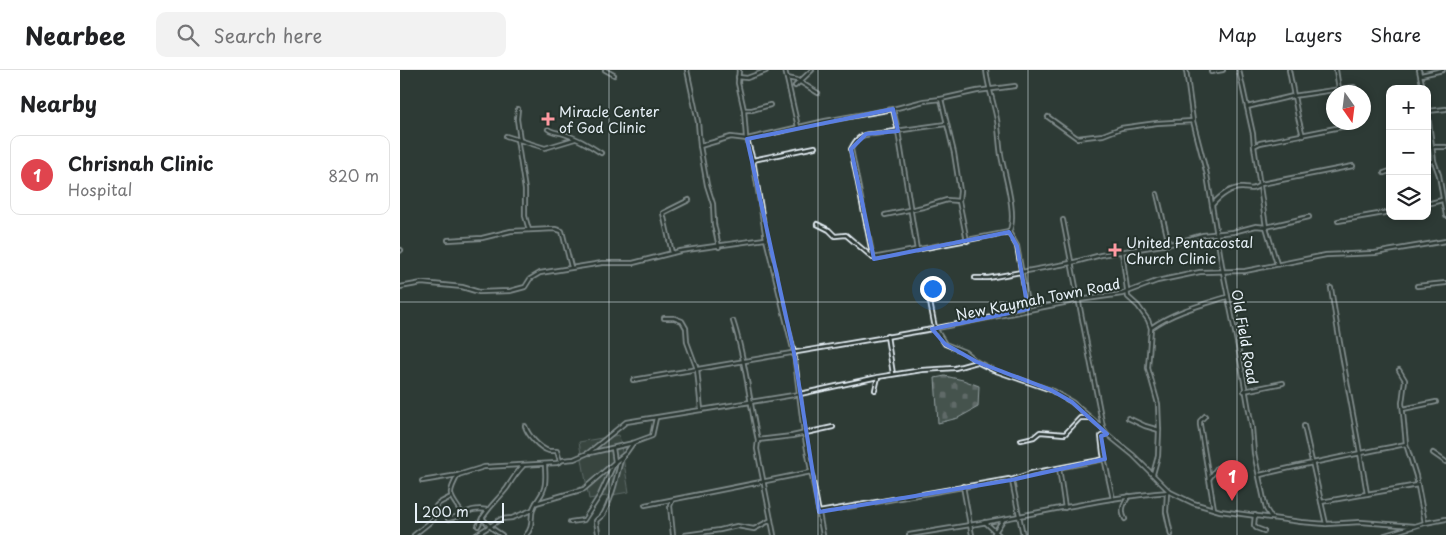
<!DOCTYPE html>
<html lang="en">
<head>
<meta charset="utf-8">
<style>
	body { margin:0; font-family:"Playpen Sans",sans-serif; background:#f2f2f2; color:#202124 }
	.controls { position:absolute; right:15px; top:15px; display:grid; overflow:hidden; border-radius:10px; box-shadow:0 2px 8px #0003 }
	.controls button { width:45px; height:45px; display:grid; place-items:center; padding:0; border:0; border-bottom:1px solid #e0e0e0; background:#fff; color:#202124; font:25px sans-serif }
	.compass { position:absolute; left:926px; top:15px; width:45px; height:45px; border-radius:50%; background:#fff; box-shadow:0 2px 8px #0003; rotate:166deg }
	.scale { position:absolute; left:15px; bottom:12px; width:89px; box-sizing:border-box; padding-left:5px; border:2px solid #e8f1f8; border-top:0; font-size:14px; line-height:18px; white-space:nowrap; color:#e8f1f8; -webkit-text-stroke:4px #26332d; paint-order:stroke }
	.you { position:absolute; left:532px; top:218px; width:18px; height:18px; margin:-12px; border:4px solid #fff; border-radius:50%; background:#1a73e8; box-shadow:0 0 0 8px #1a73e833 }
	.badge { display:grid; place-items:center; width:32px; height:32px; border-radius:50%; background:#d93025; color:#fff; font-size:16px; font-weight:700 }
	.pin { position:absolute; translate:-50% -41px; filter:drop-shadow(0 1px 2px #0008) }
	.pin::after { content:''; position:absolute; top:26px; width:18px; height:15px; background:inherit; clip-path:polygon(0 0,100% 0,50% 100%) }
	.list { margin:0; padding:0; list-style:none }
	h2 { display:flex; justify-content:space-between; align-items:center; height:65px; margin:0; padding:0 20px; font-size:21px }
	h2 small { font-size:16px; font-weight:400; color:#757577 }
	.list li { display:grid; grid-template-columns:32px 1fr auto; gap:15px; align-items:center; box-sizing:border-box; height:80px; margin:0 10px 10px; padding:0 10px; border:1px solid #e0e0e0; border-radius:10px }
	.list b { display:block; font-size:19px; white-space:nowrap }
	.list p { margin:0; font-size:16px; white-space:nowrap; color:#757577 }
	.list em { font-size:16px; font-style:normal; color:#757577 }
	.icon { flex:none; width:28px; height:28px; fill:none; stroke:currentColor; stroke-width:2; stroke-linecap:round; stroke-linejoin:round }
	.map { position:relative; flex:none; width:1046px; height:465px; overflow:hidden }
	header { display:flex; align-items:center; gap:30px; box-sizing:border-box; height:70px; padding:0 25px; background:#fff; border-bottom:1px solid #e0e0e0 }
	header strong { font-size:24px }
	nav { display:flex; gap:28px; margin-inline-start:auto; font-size:18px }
	.search { width:350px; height:45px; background:#f2f2f2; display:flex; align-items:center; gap:12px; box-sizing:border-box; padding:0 18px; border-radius:10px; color:#757577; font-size:19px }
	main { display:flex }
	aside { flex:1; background:#fff }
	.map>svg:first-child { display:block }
	.green { fill:#45524e; stroke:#96a2a3 }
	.cemetery { fill:url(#cemetery-stones); stroke:#96a2a3 }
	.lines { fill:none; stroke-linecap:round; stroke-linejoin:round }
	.minor-casing { stroke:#e8f1f8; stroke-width:6 }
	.minor { stroke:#26332d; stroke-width:2.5 }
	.marked { fill:none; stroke:#5a7fe2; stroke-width:4; stroke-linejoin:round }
	.grid { fill:none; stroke:#e8f1f8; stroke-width:1; stroke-opacity:0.55 }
	.poi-dot { fill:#ff9aa2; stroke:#26332d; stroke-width:2 }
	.labels { text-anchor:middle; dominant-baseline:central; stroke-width:4; stroke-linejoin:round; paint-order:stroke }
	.poi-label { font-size:14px; fill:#e8f1f8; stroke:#26332d; text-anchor:start }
	.street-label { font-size:14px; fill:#e8f1f8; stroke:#26332d }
</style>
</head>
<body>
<header>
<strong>Nearbee</strong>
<div class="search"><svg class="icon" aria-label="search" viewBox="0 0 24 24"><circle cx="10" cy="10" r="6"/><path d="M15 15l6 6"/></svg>Search here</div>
<nav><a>Map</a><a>Layers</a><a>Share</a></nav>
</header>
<main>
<aside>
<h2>Nearby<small></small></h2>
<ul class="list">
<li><span class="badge" style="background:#e0444e">1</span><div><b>Chrisnah Clinic</b><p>Hospital</p></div><em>820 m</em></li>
</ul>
</aside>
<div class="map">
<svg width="1046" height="465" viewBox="0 0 1046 465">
	<defs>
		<pattern id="cemetery-stones" width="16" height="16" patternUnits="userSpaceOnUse" patternTransform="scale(1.25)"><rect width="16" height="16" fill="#45524e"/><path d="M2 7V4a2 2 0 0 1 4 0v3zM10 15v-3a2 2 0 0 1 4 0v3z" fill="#606b68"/></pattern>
	</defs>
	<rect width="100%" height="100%" fill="#2e3b35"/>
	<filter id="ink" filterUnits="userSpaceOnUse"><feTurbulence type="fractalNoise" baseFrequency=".02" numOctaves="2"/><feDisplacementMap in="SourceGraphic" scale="10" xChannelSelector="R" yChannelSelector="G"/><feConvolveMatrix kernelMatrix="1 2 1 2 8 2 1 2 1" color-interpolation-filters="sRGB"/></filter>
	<g filter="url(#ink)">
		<path class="green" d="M219,365l10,57 -40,7 -10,-57z"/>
		<path class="cemetery" d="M545,306l18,4 16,6 -1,21 -20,11 -20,5 -3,-45z"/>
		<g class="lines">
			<g class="minor-casing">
				<g id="minor">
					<path d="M205,0l9,5"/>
					<path d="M287,0l11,52 2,24 7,39 6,19 1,20 5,23"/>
					<path d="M339,0l-1,13 6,27 2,27"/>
					<path d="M385,0l13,57"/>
					<path d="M586,0c2,18 8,33 11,50 2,11 2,23 4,35 3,18 17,61 8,77l8,14 11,63"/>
					<path d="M786,0l7,51 14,54 16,97 15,75 14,81 2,25 12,56 5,8"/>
					<path d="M839,0l8,37 46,-11 61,-9"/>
					<path d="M889,0l9,47 5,19"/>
					<path d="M936,0l3,19"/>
					<path d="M1019,0l4,19"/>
					<path d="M811,2l12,-2"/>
					<path d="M1021,5l22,-5"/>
					<path d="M338,7l9,1 19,-7v-1"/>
					<path d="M387,8l10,2 21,13"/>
					<path d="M395,16l17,-16"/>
					<path d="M541,29l36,-8 38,-5"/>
					<path d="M847,37l6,27 1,12"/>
					<path d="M1027,38l7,53 5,14 7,41"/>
					<path d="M118,39l-1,10 3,21"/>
					<path d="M344,40h8l18,-5"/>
					<path d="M1028,41l18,-2"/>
					<path d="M648,47l29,21 26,-3 18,-7 36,-5 36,-2"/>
					<path d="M148,59c5,4 10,3 16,5 13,4 25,11 37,19"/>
					<path d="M106,66l39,12 30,-9"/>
					<path d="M117,69l8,51v26l4,14"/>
					<path d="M347,69l6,21 13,79 28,114 10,80 19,102"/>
					<path d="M300,76l31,-9 16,2 78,-18 68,-12"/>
					<path d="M1032,77h14"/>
					<path d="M353,90l62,-13"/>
					<path d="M1027,92l7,-1"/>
					<path d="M984,103l6,-2"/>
					<path d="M757,124l12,50"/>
					<path d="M1027,134l15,-4"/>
					<path d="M812,135c7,-8 18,-18 31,-17 8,1 11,2 18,-4l92,-18"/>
					<path d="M485,145l38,-8 24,-7 12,1"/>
					<path d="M663,150l40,207"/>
					<path d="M938,151l52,-9"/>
					<path d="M417,154l12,6 6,6 11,-1 27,23 136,-26"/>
					<path d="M48,170l34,-2 29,-7 44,-2 7,2 9,36"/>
					<path d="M517,180l-19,-119 -5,-22 31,-8 17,-2 13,54 6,38 -1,10 8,40"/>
					<path d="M0,181l1,-1"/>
					<path d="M722,182l6,45 10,9 10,14 3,8 -3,40 10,36 1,26 -1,26 -5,18"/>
					<path d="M272,183l-9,-40 26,-13"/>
					<path d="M473,188l-22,-109c6,-12 11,-15 23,-15l72,-10"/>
					<path d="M877,194l-11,-37 -12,-81 6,-3 86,-17"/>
					<path d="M575,208h13l83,-15 30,-8 74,-12 28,-8 30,-3 23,-6 10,1 43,-10"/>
					<path d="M1017,216l29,-3"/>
					<path d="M0,217l22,-4 40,4 17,5 31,-1 15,-4 5,-8 10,-6 62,-10h31l47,-12 85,-12"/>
					<path d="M931,218c10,69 25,137 36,206"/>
					<path d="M528,222l7,36 10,16 20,8 12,10 16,8 58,20 21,12 31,26 4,6 26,21 37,37 23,11 27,8 81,11 25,2 35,-2 53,4"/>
					<path d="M333,251c13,39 16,80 25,119l34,-4 41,-9"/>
					<path d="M751,258c22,-16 50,-23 76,-31"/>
					<path d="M487,266l6,38"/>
					<path d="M999,300l6,10 -3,23 4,41 10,32 9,47"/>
					<path d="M233,310l294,-50 152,-30 43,-6 35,-13 43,-9 45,-1 81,-16 49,-2 71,-12"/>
					<path d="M475,320l3,-13 44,-7 33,-2 22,-6"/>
					<path d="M844,321l39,-8"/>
					<path d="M1003,339l33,-7"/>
					<path d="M301,340l99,-16 78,-17"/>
					<path d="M805,346l-5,5v4l14,84"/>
					<path d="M728,348l17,8 14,4"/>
					<path d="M125,356c3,9 14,22 24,25 2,0 5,0 8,0l3,10"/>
					<path d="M904,356l22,98"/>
					<path d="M707,364l-6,2 2,17 10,46"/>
					<path d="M621,370l13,-3 6,-5 25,2 15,-16h9"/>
					<path d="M190,383l43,-10 19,-7 4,-18"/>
					<path d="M1033,383l13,9"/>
					<path d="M659,398l6,40"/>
					<path d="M58,405c-11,20 -9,19 4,38"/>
					<path d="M860,405c48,-12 97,-21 146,-31"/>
					<path d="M809,409l8,-11"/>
					<path d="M611,410l20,-7 74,-14"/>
					<path d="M22,411l36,-6 26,-8 73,-4 6,-3 11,-1 14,-6 38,-31 75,-12 -4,-41 -10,-27 -1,-14 -4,-7 -8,-3h-10"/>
					<path d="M563,416l7,39c67,-11 133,-28 200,-33"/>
					<path d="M767,422l-1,20 5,23"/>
					<path d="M272,431l-2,5 3,29"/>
					<path d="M921,432l97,-17"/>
					<path d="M136,433l48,-14 31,-27 -2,-14"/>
					<path d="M245,435l166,-33"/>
					<path d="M419,442l190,-33 3,2 11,54"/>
					<path d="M855,445l-1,10 2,3 8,3"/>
					<path d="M82,448l11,11 9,6"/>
					<path d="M48,449c15,-2 22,-13 39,-9"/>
					<path d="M725,449c-5,-9 -1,-16 4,-23"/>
					<path d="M371,450l3,15"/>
					<path d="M170,452l14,-2 16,-25 15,-33 11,-9 7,-10"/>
					<path d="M585,452l14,13"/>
					<path d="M78,456c7,-16 19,-25 29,-38 5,-8 9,-15 16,-22"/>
					<path d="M198,463l-2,-12c2,-3 7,-5 8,-8 9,-16 12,-35 17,-53l2,-3"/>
					<path d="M14,465l20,-16c-1,-16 4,-15 17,-22"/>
					<path d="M76,465l25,-16 11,-1 20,-8"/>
					<path d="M126,465c8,-8 4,-17 7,-26 2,-7 7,-11 10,-18 4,-8 2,-18 2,-27"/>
					<path d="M285,465l35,-5 17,-4 17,3 17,-9 -14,-71 1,-9"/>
					<path d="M509,465l61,-10 2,10"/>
					<path d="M593,465l10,-15"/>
					<path d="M985,465l40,-12 21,-4"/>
				</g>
			</g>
			<use href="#minor" class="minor"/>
		</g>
	</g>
	<path d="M0 0H1046V465H0ZM493,39l5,22 -32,3 -15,15 23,110 135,-27 8,14 11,63 -96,20 13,15 32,18 74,28 21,12 35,32 -6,2 4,23 -94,21 -192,32 -25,-159 -47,-214z" fill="#2e3b35" fill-opacity=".55" fill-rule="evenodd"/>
	<path class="marked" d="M493,39l5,22 -32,3 -15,15 23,110 135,-27 8,14 11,63 -96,20 13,15 32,18 74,28 21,12 35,32 -6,2 4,23 -94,21 -192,32 -25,-159 -47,-214z"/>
	<path class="grid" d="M209,0v465M418,0v465M628,0v465M837,0v465M0,232h1046"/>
	<g class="poi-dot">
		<path d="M145.5 41.5h5v5h5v5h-5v5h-5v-5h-5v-5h5z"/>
		<path d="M712.5 172.5h5v5h5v5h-5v5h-5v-5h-5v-5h5z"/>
	</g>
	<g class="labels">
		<g class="poi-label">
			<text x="159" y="41">Miracle Center<tspan x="159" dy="16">of God Clinic</tspan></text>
			<text x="726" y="172">United Pentacostal<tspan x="726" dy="16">Church Clinic</tspan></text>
		</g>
		<g class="street-label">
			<text transform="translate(638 229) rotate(-11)">New Kaymah Town Road</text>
			<text transform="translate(845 267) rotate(80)">Old Field Road</text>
		</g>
	</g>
</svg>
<div class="controls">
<button>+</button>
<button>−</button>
<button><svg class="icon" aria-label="layers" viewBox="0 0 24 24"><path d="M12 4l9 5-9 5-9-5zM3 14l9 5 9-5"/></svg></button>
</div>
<svg class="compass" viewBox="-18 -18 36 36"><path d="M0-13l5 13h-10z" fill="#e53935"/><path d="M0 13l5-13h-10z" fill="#757577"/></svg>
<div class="scale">200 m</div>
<div class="you"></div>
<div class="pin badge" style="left:832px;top:431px;background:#e0444e">1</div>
</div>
</main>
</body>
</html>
